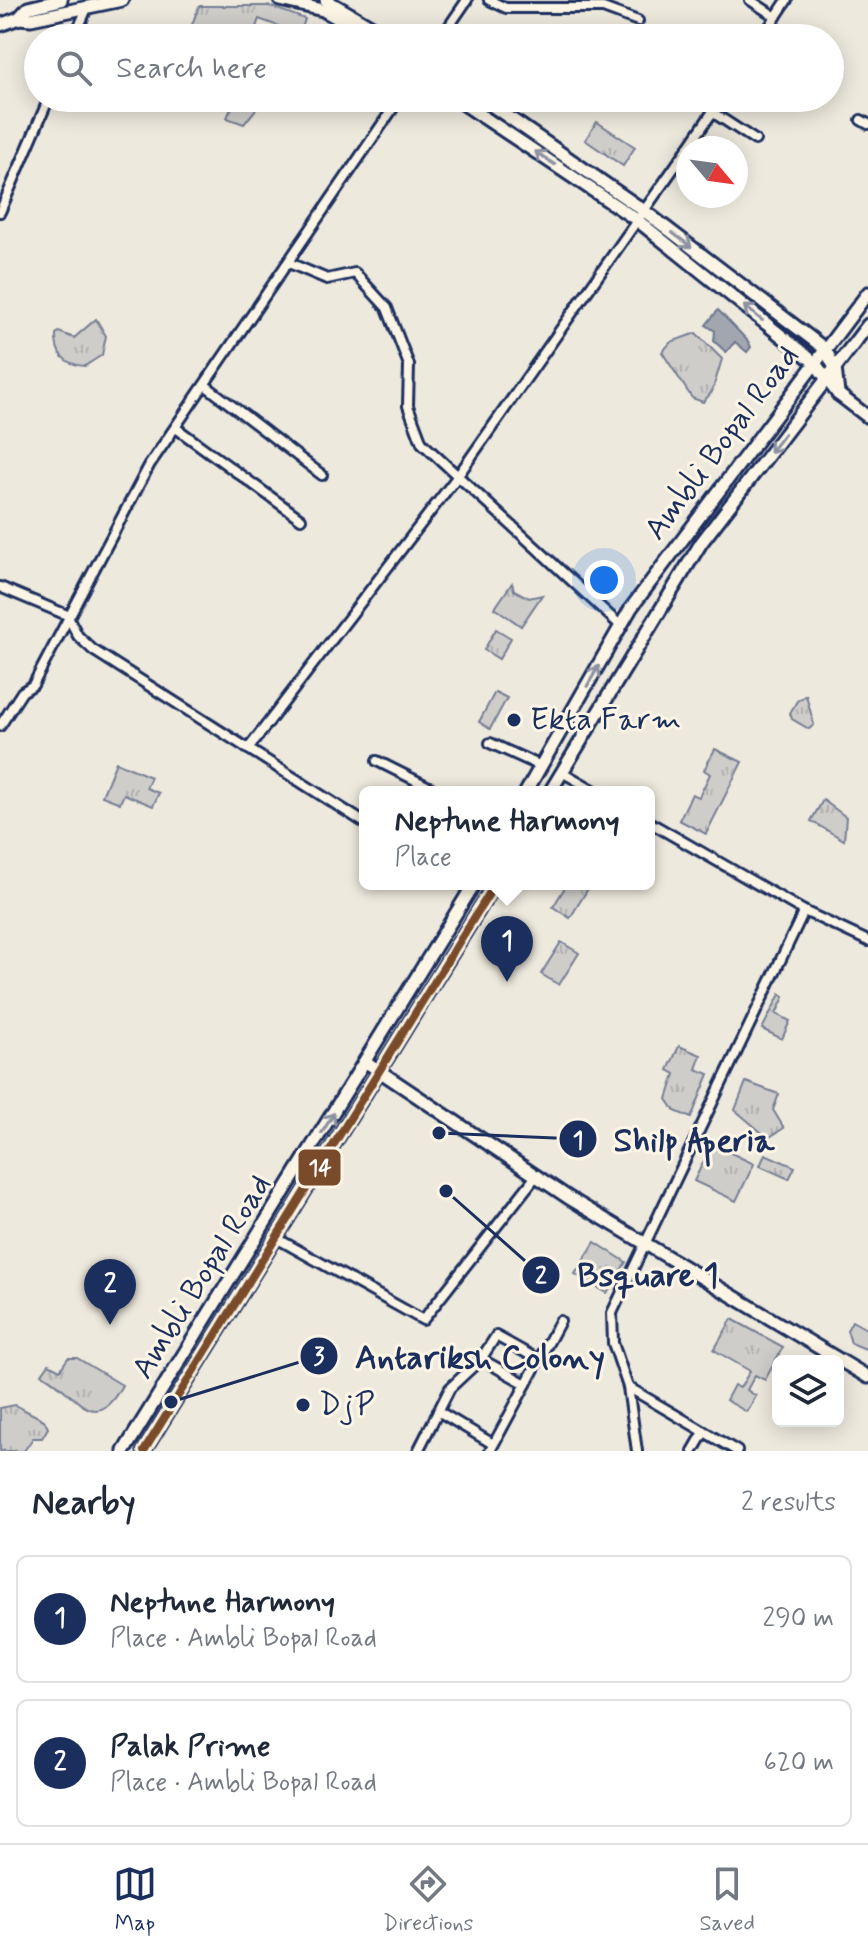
<!DOCTYPE html>
<html lang="en">
<head>
<meta charset="utf-8">
<style>
	body { margin:0; font-family:Mynerve,sans-serif; background:#f2f2f3; color:#1f2937 }
	.controls { position:absolute; right:24px; bottom:24px; display:grid; overflow:hidden; border-radius:12px; box-shadow:0 4px 20px #0003 }
	.controls button { width:72px; height:72px; display:grid; place-items:center; padding:0; border:0; border-bottom:2px solid #e0e1e3; background:#fff; color:#1f2937; font:40px sans-serif }
	.compass { position:absolute; left:676px; top:136px; width:72px; height:72px; border-radius:50%; background:#fff; box-shadow:0 4px 20px #0003; rotate:119deg }
	.you { position:absolute; left:604px; top:580px; width:28px; height:28px; margin:-20px; border:6px solid #fff; border-radius:50%; background:#1a73e8; box-shadow:0 0 0 12px #1a73e833 }
	.badge { display:grid; place-items:center; width:52px; height:52px; border-radius:50%; background:#1b2f5e; color:#fff; font-size:26px; font-weight:700 }
	.pin { position:absolute; translate:-50% -66px; filter:drop-shadow(0 2px 4px #0008) }
	.pin::after { content:''; position:absolute; top:42px; width:28px; height:24px; background:inherit; clip-path:polygon(0 0,100% 0,50% 100%) }
	.popup { position:absolute; left:359px; top:786px; width:296px; height:104px; box-sizing:border-box; display:grid; place-content:center; border-radius:12px; background:#fff; filter:drop-shadow(0 2px 6px #0005); font-size:26px; white-space:nowrap; color:#747a83 }
	.popup b { font-size:30px; color:#1f2937 }
	.popup::after { content:''; position:absolute; left:50%; top:100%; margin-left:-16px; border:16px solid transparent; border-top-color:#fff }
	.list { margin:0; padding:0; list-style:none }
	h2 { display:flex; justify-content:space-between; align-items:center; height:104px; margin:0; padding:0 32px; font-size:34px }
	h2 small { font-size:26px; font-weight:400; color:#747a83 }
	.list li { display:grid; grid-template-columns:52px 1fr auto; gap:24px; align-items:center; box-sizing:border-box; height:128px; margin:0 16px 16px; padding:0 16px; border:2px solid #e0e1e3; border-radius:12px }
	.list b { display:block; font-size:30px; white-space:nowrap }
	.list p { margin:0; font-size:26px; white-space:nowrap; color:#747a83 }
	.list em { font-size:26px; font-style:normal; color:#747a83 }
	.icon { flex:none; width:44px; height:44px; fill:none; stroke:currentColor; stroke-width:2; stroke-linecap:round; stroke-linejoin:round }
	.map { position:relative; flex:none; width:868px; height:1451px; overflow:hidden }
	.search { position:absolute; background:#fff; box-shadow:0 4px 20px #0003; left:24px; right:24px; top:24px; height:88px; display:flex; align-items:center; gap:20px; box-sizing:border-box; padding:0 28px; border-radius:44px; color:#747a83; font-size:30px }
	.sheet { height:392px; background:#fff }
	nav { display:flex; justify-content:space-around; align-items:center; box-sizing:border-box; height:112px; border-top:2px solid #e0e1e3; background:#fff; font-size:22px; color:#747a83 }
	nav a { display:grid; justify-items:center; gap:4px }
	nav .on { color:#1b2f5e }
	.map>svg:first-child { display:block }
	.grass { fill:url(#grass-tufts); stroke:#757e94; stroke-width:2 }
	.water { fill:#a2a7af; stroke:#6c778f; stroke-width:2 }
	.lines { fill:none; stroke-linecap:round; stroke-linejoin:round }
	.street-casing { stroke:#1b2f5e; stroke-width:14 }
	.secondary-casing { stroke:#1b2f5e; stroke-width:17 }
	.street { stroke:#fcf5e5; stroke-width:8 }
	.secondary { stroke:#fcf5e5; stroke-width:11 }
	.bus-1-casing { stroke:#fcf5e5; stroke-width:14 }
	.bus-1 { stroke:#7a4b2a; stroke-width:8 }
	.oneway { stroke:#8c92a2 }
	.poi-dot { fill:#1b2f5e; stroke:#fcf5e5; stroke-width:3 }
	.labels { text-anchor:middle; dominant-baseline:central; stroke-width:6; stroke-linejoin:round; paint-order:stroke }
	.street-label { font-size:32px; fill:#1b2f5e; stroke:#fcf5e5 }
	.poi-label { font-size:32px; fill:#1b2f5e; stroke:#fcf5e5; text-anchor:start }
	.leader { fill:none; stroke:#1b2f5e; stroke-width:3 }
	.callout-dot { fill:#1b2f5e; stroke:#fcf5e5; stroke-width:3 }
	.mark-label { font-size:24px; text-anchor:middle; font-weight:bold; fill:#fff }
	.callout-label { font-size:34px; text-anchor:middle; font-weight:bold; fill:#1b2f5e; stroke:#fcf5e5; stroke-width:6; stroke-linejoin:round; paint-order:stroke }
	.line-badge { stroke:#fcf5e5; stroke-width:3 }
	.badge-label { font-size:22px; text-anchor:middle; font-weight:bold; fill:#fff }
</style>
</head>
<body>
<div class="map">
<svg width="868" height="1451" viewBox="0 0 868 1451">
	<defs>
		<pattern id="grass-tufts" width="24" height="20" patternUnits="userSpaceOnUse" patternTransform="scale(2)"><rect width="24" height="20" fill="#cfcdca"/><path d="M3 7l-1-3M5 7V3M7 7l1-3M15 17l-1-3M17 17v-4M19 17l1-3" fill="none" stroke="#b1b0b0"/></pattern>
	</defs>
	<rect width="100%" height="100%" fill="#eee9dd"/>
	<filter id="ink" filterUnits="userSpaceOnUse"><feTurbulence type="fractalNoise" baseFrequency=".0125" numOctaves="2"/><feDisplacementMap in="SourceGraphic" scale="16" xChannelSelector="R" yChannelSelector="G"/><feConvolveMatrix kernelMatrix="1 2 1 2 8 2 1 2 1" color-interpolation-filters="sRGB"/></filter>
	<g filter="url(#ink)">
		<g class="grass">
			<path d="M199,6h70l36,13 -5,15 -41,-15 -7,19h-65z"/>
			<path d="M218,98h47l-21,26 -17,-6 5,-12 -16,-3z"/>
			<path d="M597,122l38,25 -12,19 -38,-26z"/>
			<path d="M96,319l10,17 -4,19 -17,11c-20,-1 -30,-12 -29,-32l3,-2 15,6z"/>
			<path d="M696,333l26,26 -10,33 -9,10 -11,-4 -30,-46 9,-10z"/>
			<path d="M512,583l2,7 15,8 13,-3 -21,31 -26,-18z"/>
			<path d="M496,629l15,9 -12,21 -15,-9z"/>
			<path d="M495,692l12,6 -17,31 -11,-7z"/>
			<path d="M806,695l8,30 -5,4 -17,-10 -2,-6 7,-12z"/>
			<path d="M715,749l27,13 -36,72 -27,-14 13,-26 7,3 11,-23 -6,-4z"/>
			<path d="M116,762l35,15 -5,11 13,5 -6,13 -29,-12 -4,9 -18,-7z"/>
			<path d="M823,800l23,17 -2,23 -33,-19z"/>
			<path d="M567,884l22,3 -19,31 -17,-11z"/>
			<path d="M561,942l18,11 -20,32 -18,-11z"/>
			<path d="M780,994l4,3 -8,17 14,7 -8,18 -20,-10z"/>
			<path d="M679,1046l22,9 -5,14 13,5 -18,44 -16,-7 -8,-12 8,-25 -7,-4z"/>
			<path d="M746,1082l33,12 -6,16 11,18 -16,10 -33,-28z"/>
			<path d="M712,1144l42,20 -18,37 -42,-20z"/>
			<path d="M765,1154l30,13 -6,12 -29,-13z"/>
			<path d="M595,1242l31,20 -19,31 -32,-19z"/>
			<path d="M732,1319l51,28 -18,33 -10,-5 -8,15 9,6 -9,16 -21,-12 8,-15 6,3 10,-17 -36,-21z"/>
			<path d="M852,1321l16,9v20l-17,-7 -4,-13z"/>
			<path d="M68,1358h9l45,27c-28,54 -47,6 -80,-11l7,-10 11,6z"/>
			<path d="M15,1405l29,15 4,8 -6,10h-9l-9,13h-24v-43z"/>
		</g>
		<path class="water" d="M718,310l30,31 3,6 -4,5 -12,-10 -9,10 -12,-11 1,-10 -9,-6z"/>
		<g class="lines">
			<g class="street-casing">
				<g id="street">
					<path d="M489,0l17,8h97l35,13"/>
					<path d="M750,0l26,17"/>
					<path d="M74,38l14,-32"/>
					<path d="M441,38l26,-38"/>
					<path d="M762,38l25,-38"/>
					<path d="M712,112l43,28"/>
					<path d="M861,120l7,4"/>
					<path d="M688,148l34,-50"/>
					<path d="M677,164l11,7"/>
					<path d="M0,212l49,-114"/>
					<path d="M289,263l38,16 28,-6 32,35 22,57 -1,41 14,37 199,183"/>
					<path d="M205,385l117,90"/>
					<path d="M176,428l125,91"/>
					<path d="M0,587l67,28 11,21 15,14 272,173"/>
					<path d="M0,726l22,-34 11,-7 117,-221 250,-366"/>
					<path d="M490,743l51,23"/>
					<path d="M248,749l209,-272 231,-329"/>
					<path d="M377,761l62,31"/>
					<path d="M562,772l35,20"/>
					<path d="M804,911l64,30"/>
					<path d="M278,1239l145,81 113,-144"/>
					<path d="M526,1384l-45,-25 15,-23 43,24"/>
					<path d="M628,1387l109,64"/>
					<path d="M438,1411l55,33"/>
					<path d="M418,1451l32,-63 31,-29"/>
					<path d="M490,1451l70,-130"/>
					<path d="M637,1451l-9,-64 -15,-44 -1,-30 192,-402 -155,-89"/>
					<path d="M693,1451l11,-19"/>
				</g>
			</g>
			<g class="secondary-casing">
				<g id="secondary">
					<path d="M280,0l43,10 49,28"/>
					<path d="M326,0l65,38"/>
					<path d="M19,18l9,-10 33,-8"/>
					<path d="M0,25l19,-7 12,1 91,-19"/>
					<path d="M455,98l182,122 177,142 24,32 30,23"/>
					<path d="M481,98l162,112 182,139 10,19 3,26"/>
					<path d="M526,792l105,-184 237,-315"/>
					<path d="M550,792l151,-249 167,-218"/>
					<path d="M366,1062l203,136 299,179"/>
					<path d="M124,1451l350,-567"/>
					<path d="M144,1451l351,-567"/>
				</g>
			</g>
			<use href="#street" class="street"/>
			<use href="#secondary" class="secondary"/>
			<g class="bus-1-casing">
				<path id="bus-1" d="M144,1451l351,-567"/>
			</g>
			<use href="#bus-1" class="bus-1"/>
		</g>
		<defs><path id="oneway-shaft" d="M-6 0H5M1.5-3L5.5 0L1.5 3" fill="none" stroke-width="1.6" stroke-linecap="round" stroke-linejoin="round" transform="scale(2)"/></defs>
		<g class="oneway">
			<use href="#oneway-shaft" transform="translate(545 158) rotate(-146)"/>
			<use href="#oneway-shaft" transform="translate(682 240) rotate(37)"/>
			<use href="#oneway-shaft" transform="translate(753 313) rotate(-141)"/>
			<use href="#oneway-shaft" transform="translate(777 443) rotate(128)"/>
			<use href="#oneway-shaft" transform="translate(593 676) rotate(-60)"/>
			<use href="#oneway-shaft" transform="translate(328 1123) rotate(-58)"/>
		</g>
	</g>
	<g class="poi-dot">
		<circle cx="514" cy="720" r="8"/>
		<circle cx="303" cy="1405" r="8"/>
	</g>
	<g class="labels">
		<g class="street-label">
			<text transform="translate(722 443) rotate(-53)">Ambli Bopal Road</text>
			<text transform="translate(202 1277) rotate(-58)">Ambli Bopal Road</text>
		</g>
		<g class="poi-label">
			<text x="530" y="720">Ekta Farm</text>
			<text x="319" y="1405">DjP</text>
		</g>
	</g>
	<path class="leader" d="M439 1133L578 1139M446 1191L541 1275M171 1402L319 1356"/>
	<g class="callout-dot">
		<circle cx="439" cy="1133" r="8"/>
		<circle cx="446" cy="1191" r="8"/>
		<circle cx="171" cy="1402" r="8"/>
		<circle cx="578" cy="1139" r="20"/>
		<circle cx="541" cy="1275" r="20"/>
		<circle cx="319" cy="1356" r="20"/>
	</g>
	<g class="mark-label">
		<text x="578" y="1148">1</text>
		<text x="541" y="1283">2</text>
		<text x="319" y="1364">3</text>
	</g>
	<g class="callout-label">
		<text x="694" y="1151">Shilp Aperia</text>
		<text x="648" y="1286">Bsquare 1</text>
		<text x="480" y="1368">Antariksh Colony</text>
	</g>
	<rect class="line-badge" x="297" y="1148" width="45" height="39" rx="8" fill="#7a4b2a"/>
	<g class="badge-label">
		<text x="320" y="1175">14</text>
	</g>
</svg>
<div class="controls">
<button><svg class="icon" aria-label="layers" viewBox="0 0 24 24"><path d="M12 4l9 5-9 5-9-5zM3 14l9 5 9-5"/></svg></button>
</div>
<svg class="compass" viewBox="-18 -18 36 36"><path d="M0-13l5 13h-10z" fill="#e53935"/><path d="M0 13l5-13h-10z" fill="#747a83"/></svg>
<div class="you"></div>
<div class="pin badge" style="left:507px;top:982px">1</div>
<div class="popup"><b>Neptune Harmony</b>Place</div>
<div class="pin badge" style="left:110px;top:1325px">2</div>
<div class="search"><svg class="icon" aria-label="search" viewBox="0 0 24 24"><circle cx="10" cy="10" r="6"/><path d="M15 15l6 6"/></svg>Search here</div>
</div>
<section class="sheet">
<h2>Nearby<small>2 results</small></h2>
<ul class="list">
<li><span class="badge">1</span><div><b>Neptune Harmony</b><p>Place · Ambli Bopal Road</p></div><em>290 m</em></li>
<li><span class="badge">2</span><div><b>Palak Prime</b><p>Place · Ambli Bopal Road</p></div><em>620 m</em></li>
</ul>
</section>
<nav>
<a class="on"><svg class="icon" aria-label="map" viewBox="0 0 24 24"><path d="M3 6l6-2 6 2 6-2v14l-6 2-6-2-6 2zM9 4v14M15 6v14"/></svg>Map</a>
<a><svg class="icon" aria-label="directions" viewBox="0 0 24 24"><path d="M12 3l9 9-9 9-9-9zM9 14v-3h6M13 9l2 2-2 2"/></svg>Directions</a>
<a><svg class="icon" aria-label="saved" viewBox="0 0 24 24"><path d="M7 4h10v16l-5-4-5 4z"/></svg>Saved</a>
</nav>
</body>
</html>
